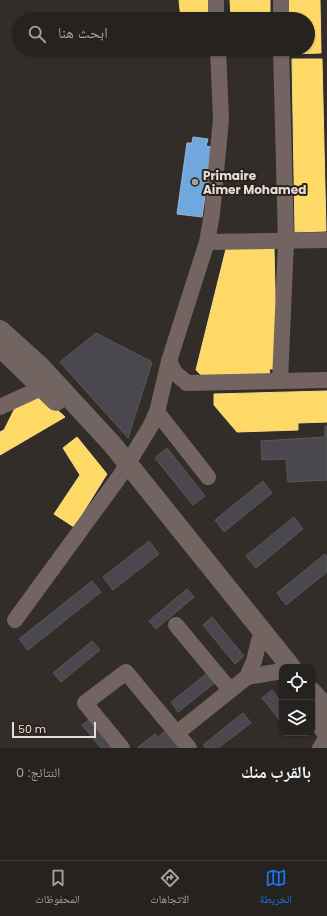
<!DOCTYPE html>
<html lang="ar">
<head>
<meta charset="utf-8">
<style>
	body { margin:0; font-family:Poppins,"Noto Naskh Arabic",sans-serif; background:#322f2c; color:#f1f3f6; direction:rtl }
	.controls { position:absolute; right:12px; bottom:12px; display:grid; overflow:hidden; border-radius:8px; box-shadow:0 1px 3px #0004 }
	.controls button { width:36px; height:36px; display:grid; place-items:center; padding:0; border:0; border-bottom:1px solid #423f3d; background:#26221f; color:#f1f3f6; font:20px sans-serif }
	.scale { position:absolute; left:12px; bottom:10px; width:84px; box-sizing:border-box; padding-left:4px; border:2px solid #e5ddd9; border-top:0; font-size:11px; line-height:14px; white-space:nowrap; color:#e5ddd9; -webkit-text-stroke:3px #2d221b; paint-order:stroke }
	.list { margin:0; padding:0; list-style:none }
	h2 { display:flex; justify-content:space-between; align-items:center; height:52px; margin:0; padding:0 16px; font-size:17px }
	h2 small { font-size:13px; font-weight:400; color:#a4a4a4 }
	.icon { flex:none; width:22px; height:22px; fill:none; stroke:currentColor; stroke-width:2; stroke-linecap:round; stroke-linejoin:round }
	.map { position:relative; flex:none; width:327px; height:748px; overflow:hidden; direction:ltr }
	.search { position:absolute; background:#26221f; box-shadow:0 1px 3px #0004; left:12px; right:12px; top:12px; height:44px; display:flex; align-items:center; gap:10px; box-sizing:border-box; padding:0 14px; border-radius:22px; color:#a4a4a4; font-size:15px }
	.sheet { height:112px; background:#26221f }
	nav { display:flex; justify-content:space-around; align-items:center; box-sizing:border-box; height:56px; border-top:1px solid #423f3d; background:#26221f; font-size:11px; color:#a4a4a4 }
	nav a { display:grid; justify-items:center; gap:2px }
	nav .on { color:#1a73e8 }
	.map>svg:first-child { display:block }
	.homes { fill:#ffd966; stroke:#f7da88 }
	.schools { fill:#6fa8dc; stroke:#92b8db }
	.building { fill:#4a484e; stroke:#5a5758 }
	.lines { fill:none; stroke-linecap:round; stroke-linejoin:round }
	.minor { stroke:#736461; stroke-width:16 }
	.major { stroke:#726461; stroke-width:20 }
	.poi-dot { fill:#a79f9b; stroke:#2d221b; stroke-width:1.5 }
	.labels { text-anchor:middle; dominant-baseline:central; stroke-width:4; stroke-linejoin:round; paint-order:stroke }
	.poi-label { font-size:12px; font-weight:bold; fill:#e5ddd9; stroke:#2d221b; text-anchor:start }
</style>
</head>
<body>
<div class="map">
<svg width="327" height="748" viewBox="0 0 327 748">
	<rect width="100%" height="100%" fill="#332d29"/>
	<g class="homes">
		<path d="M179,0h33v19h-31z"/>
		<path d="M230,0h40v14l-39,1z"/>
		<path d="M288,0h32l1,53 -33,1v-5h20v-30h-20z"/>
		<path d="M292,59h30l4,172 -31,1z"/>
		<path d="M274,248l3,121h-8l1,6 -67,2 -7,-7 30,-121z"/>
		<path d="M327,391v31l-29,1v7l-61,2 -23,-27v-11z"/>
		<path d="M41,395l24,22 -65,38v-23l4,-2 12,-24z"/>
		<path d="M77,437l30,37 -33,53 -20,-13 26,-39 -17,-27z"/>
	</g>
	<path class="schools" d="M193,137l15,2 -2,7 6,1 -10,70 -25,-3 10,-71h5z"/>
	<g class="building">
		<path d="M96,333l56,29 -24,76 -68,-76z"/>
		<path d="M325,426h2v54l-39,2 -2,-23 -24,1 -1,-19 64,-4z"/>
		<path d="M167,448l38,48 -12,9 -38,-47z"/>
		<path d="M263,481l9,12 -48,39 -9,-12z"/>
		<path d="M294,517l9,12 -47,39 -10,-12z"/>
		<path d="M149,541l10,13 -46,36 -10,-13z"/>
		<path d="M325,554l2,3v15l-41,33 -9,-12z"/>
		<path d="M92,581l9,11 -73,58 -9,-11z"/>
		<path d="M187,589l7,8 -38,32 -7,-8z"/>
		<path d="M212,617l32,39 -9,8 -32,-39z"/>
		<path d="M92,641l8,9 -39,32 -8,-9z"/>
		<path d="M210,671l7,10 -39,31 -7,-10z"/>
		<path d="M272,690l10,14v19l-20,-25z"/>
		<path d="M243,713l8,10 -33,25h-12l-3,-3z"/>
		<path d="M92,718l24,30h-15l-19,-23z"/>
		<path d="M169,728l10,20h-42l18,-14 3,3z"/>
	</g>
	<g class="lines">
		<g class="minor">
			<path d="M216,0v19"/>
			<path d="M281,0v19"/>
			<path d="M207,242l120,-2"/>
			<path d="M169,361l6,12 12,10 140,-3"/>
			<path d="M280,381l6,-140 -5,-192"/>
			<path d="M0,407l52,-24"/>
			<path d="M157,412l51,65"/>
			<path d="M15,620l105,-144 30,-49 7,-15 12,-51 38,-119 5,-28 9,-95 -3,-70"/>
			<path d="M176,625l54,65"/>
			<path d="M247,677l35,-6"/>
			<path d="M177,733l70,-56 7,-16 5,-20 1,-3 5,-4"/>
			<path d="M122,748l-37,-45 41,-31 63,76"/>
			<path d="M320,748l7,-11"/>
		</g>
		<g class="major">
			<path d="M0,330l41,37 71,77 179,223"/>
			<path d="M4,351l52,50"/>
			<path d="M312,692l15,17"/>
			<path d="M312,713l15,20"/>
		</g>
	</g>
	<circle class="poi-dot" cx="195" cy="182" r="4"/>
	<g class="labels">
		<g class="poi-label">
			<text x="203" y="175">Primaire<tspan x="203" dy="14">Aimer Mohamed</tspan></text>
		</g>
	</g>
</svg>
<div class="controls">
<button><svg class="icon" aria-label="locate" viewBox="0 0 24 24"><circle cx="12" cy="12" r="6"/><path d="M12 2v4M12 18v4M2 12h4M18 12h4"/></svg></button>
<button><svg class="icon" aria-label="layers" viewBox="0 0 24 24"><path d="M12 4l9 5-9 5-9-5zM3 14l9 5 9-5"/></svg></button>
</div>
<div class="scale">50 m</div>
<div class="search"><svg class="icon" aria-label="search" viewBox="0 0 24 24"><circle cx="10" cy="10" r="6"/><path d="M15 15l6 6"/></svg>ابحث هنا</div>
</div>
<section class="sheet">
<h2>بالقرب منك<small>النتائج: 0</small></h2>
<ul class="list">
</ul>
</section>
<nav>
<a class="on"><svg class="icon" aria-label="map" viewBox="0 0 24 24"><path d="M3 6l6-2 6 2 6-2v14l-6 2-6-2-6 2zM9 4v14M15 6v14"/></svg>الخريطة</a>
<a><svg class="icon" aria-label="directions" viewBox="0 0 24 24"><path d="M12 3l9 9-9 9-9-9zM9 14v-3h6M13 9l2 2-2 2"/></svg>الاتجاهات</a>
<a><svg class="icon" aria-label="saved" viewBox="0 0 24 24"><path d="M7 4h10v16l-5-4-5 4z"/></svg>المحفوظات</a>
</nav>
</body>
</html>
